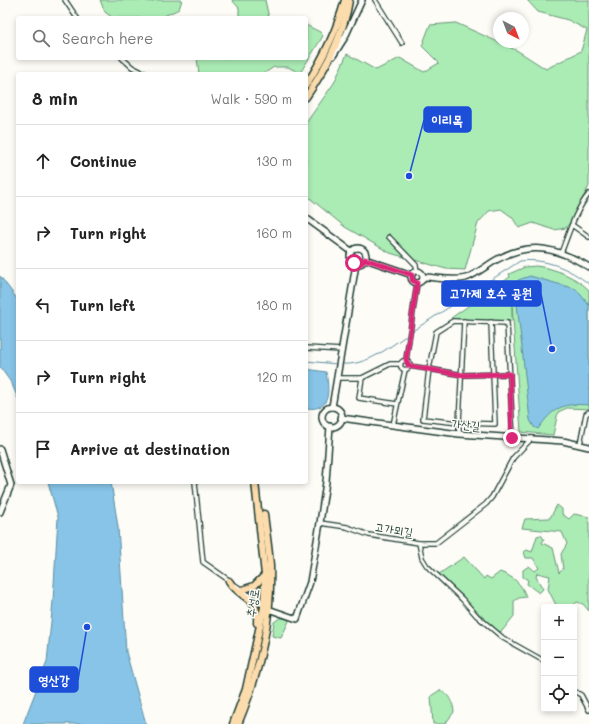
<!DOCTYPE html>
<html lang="en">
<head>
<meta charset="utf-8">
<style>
	body { margin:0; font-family:Mali,"Poor Story",sans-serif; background:#f2f2f2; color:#222 }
	.controls { position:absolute; right:12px; bottom:12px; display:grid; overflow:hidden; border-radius:4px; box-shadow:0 2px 6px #0003 }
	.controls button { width:36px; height:36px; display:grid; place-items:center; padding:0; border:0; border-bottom:1px solid #e0e0e0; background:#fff; color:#222; font:20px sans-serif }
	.compass { position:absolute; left:493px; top:12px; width:36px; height:36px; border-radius:50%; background:#fff; box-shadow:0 2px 6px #0003; rotate:138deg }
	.stop { position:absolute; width:12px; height:12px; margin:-9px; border:3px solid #db2777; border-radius:50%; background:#fff }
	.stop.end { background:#db2777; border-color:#fff; box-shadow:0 1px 4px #0008 }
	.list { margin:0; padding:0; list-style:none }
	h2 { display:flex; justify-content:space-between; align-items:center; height:52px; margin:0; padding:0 16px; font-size:17px }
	h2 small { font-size:13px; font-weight:400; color:#767676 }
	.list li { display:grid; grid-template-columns:26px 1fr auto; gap:12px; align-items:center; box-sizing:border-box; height:72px; padding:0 16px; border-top:1px solid #e0e0e0 }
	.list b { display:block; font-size:15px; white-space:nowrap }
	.list em { font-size:13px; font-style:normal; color:#767676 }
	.icon { flex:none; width:22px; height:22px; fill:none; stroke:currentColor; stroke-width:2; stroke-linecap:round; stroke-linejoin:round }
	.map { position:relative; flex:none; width:589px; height:724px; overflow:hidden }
	.search { position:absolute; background:#fff; box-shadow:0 2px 6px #0003; left:16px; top:16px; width:292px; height:44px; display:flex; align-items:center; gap:10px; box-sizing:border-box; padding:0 14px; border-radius:4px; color:#767676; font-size:15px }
	.panel { position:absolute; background:#fff; box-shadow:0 2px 6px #0003; left:16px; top:72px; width:292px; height:412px; border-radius:4px }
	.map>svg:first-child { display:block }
	.green { fill:#abecb5; stroke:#659474 }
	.water { fill:#87c4e7; stroke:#5d8e9f }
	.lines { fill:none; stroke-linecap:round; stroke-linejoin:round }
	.stream { stroke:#5d8e9f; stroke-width:1 }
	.street-casing { stroke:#1f3d34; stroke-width:6 }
	.secondary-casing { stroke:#1f3d34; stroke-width:8 }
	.primary-casing { stroke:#1f3d34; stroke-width:9 }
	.street { stroke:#fdfcf7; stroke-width:3.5 }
	.secondary { stroke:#fdfcf7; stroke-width:5 }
	.primary { stroke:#fcdcac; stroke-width:6 }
	.route { stroke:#db2777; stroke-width:5 }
	.labels { text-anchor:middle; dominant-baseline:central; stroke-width:3; stroke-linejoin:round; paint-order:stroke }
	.street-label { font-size:12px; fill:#1f3d34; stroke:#fdfcf7 }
	.leader { fill:none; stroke:#1d4ed8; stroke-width:1.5 }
	.callout-dot { fill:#1d4ed8; stroke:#fdfcf7; stroke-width:1.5 }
	.callout { fill:#1d4ed8; stroke:#1d4ed8; stroke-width:1.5 }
	.callout-label { font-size:13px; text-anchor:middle; font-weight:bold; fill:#fff }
</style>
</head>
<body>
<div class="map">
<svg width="589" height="724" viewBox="0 0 589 724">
	<rect width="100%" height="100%" fill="#fdfcf7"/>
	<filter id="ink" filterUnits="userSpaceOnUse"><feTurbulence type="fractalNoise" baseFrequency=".025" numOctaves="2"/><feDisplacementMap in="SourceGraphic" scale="8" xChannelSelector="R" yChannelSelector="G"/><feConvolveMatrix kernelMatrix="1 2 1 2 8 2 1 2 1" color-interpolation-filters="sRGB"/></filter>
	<g filter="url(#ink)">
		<g class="green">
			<path d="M100,0h43l7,2 5,-2h27l-3,9 -19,9h-47l-8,-6z"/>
			<path d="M232,0h33l4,18h-30v-10z"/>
			<path d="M527,0h62v186l-15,30 -8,12 -12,2 -21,-7 -14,5 -7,-11 -11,-8 -12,2 -11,12 -13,47 -19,-1 -56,-16 -45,-26 -39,-32v-72l28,-40 13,-29 29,16 24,-12 24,14 15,-9 -17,-17 8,-21 26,-2 62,28 28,18 35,-18 6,-21 -19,-10 -30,-8z"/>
			<path d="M306,25l14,7 3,4 -23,37 -12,-6h-14l-11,7h-64l-2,-16h109z"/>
			<path d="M536,266c18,2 40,11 53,24v119l-22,-1 -9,4 -5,23 -32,-3 -9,-127v16l-59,-2 -2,-1 59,-41 -1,-3 16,-7z"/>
			<path d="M557,505l5,4v5l7,5 5,-5 15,3v94l-6,-7 -6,-2 -6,5h-14l-9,-18 2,-13 -13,-3 -1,4 7,12 -4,4 -12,-9 1,-4 -5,-3v-7l6,-4 6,5 4,-3 -6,-10h-7l-2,-6 3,-2 5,2 5,-16 4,-1 3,4 -2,4 11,5 6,25 4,-4 -2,-15 6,-10 -5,-12 -40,-4 3,-9 25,-1z"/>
			<path d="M464,557l20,22 2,-3 5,3 9,-7c14,5 22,12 26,25l-7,1 -5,3v15l-12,15 -3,1c-21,-18 -40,-39 -60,-58z"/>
			<path d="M280,618h6l3,3 -8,17 -9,-2 2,-14z"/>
			<path d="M440,690c9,5 13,11 14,22l-9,12h-12l-2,-28z"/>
		</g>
		<g class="water">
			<path d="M0,276l18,24v99l-6,-15 -12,-17z"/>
			<path d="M530,276l46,13 13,16v100c-27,-2 -35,2 -51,24l-4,-2 -4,-7 -15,-134 3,-6z"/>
			<path d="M306,369l20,3c3,17 6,40 -20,36z"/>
			<path d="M48,482h63l7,45 8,125 20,72h-123l24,-62 6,-61 5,-84z"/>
		</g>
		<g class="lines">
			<g class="stream">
				<path d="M411,332l109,-71c25,-3 49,7 69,23"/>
				<path d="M306,361l31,3"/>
				<path d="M341,364c27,2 46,-16 68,-30"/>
			</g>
			<g class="street-casing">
				<g id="street">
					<path d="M65,0l12,18"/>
					<path d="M375,0l27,43"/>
					<path d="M122,58l10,9 14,7"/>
					<path d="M572,225l17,12"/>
					<path d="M389,237l27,28 1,6"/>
					<path d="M561,253c8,-20 14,-42 28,-59"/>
					<path d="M464,321l-5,102 -36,-4 6,-50 34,6 47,-1"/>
					<path d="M306,348l36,2"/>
					<path d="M406,360l11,-77"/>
					<circle cx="405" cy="365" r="4.5"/>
					<path d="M409,366l20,3 7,-37 17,-11 54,2 6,115"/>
					<path d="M337,378h25l28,-14h10"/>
					<path d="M362,378l-3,20 38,6"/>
					<path d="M393,425l12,-55"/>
					<path d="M459,434v-11l36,1 -4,-102"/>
					<path d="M580,444l6,-30 3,-2"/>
					<path d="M195,482l8,80 27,19"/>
					<path d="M320,523l27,4 22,8 50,8 3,15 5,8 35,33 15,17 26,22 41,23"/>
					<path d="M419,543h17l50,-39 6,-7 21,-39 19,-20"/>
					<path d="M235,585l29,21"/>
					<path d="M574,691l7,4 8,15"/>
				</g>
			</g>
			<g class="secondary-casing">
				<g id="secondary">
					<path d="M333,56l12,-19 17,-37"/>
					<path d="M306,218l45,33"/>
					<circle cx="358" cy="256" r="8"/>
					<path d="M365,259l47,16"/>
					<circle cx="417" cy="277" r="6"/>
					<path d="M423,277c14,0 29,5 43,1 11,-4 21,-13 32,-19 33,-18 60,-11 91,8"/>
					<path d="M332,407l24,-143"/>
					<circle cx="332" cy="417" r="10"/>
					<path d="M341,418l118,16 104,7 26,6"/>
					<path d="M0,449l11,36 -11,27"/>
					<path d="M268,609l29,10 13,-37 10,-59 6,-41 4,-56"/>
				</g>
			</g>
			<g class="primary-casing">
				<g id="primary">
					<path d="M306,85c17,-26 31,-55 39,-85"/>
					<path d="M306,97c20,-29 38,-62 43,-97"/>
					<path d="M229,581c11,18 30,15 28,42"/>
					<path d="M242,590l12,-4 11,-11"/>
					<path d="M233,724l13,-35 18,-82 1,-32 -10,-93"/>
					<path d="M238,724c21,-50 34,-104 32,-158 -1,-17 -4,-34 -6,-52"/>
				</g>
			</g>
			<use href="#street" class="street"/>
			<use href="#secondary" class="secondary"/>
			<use href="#primary" class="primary"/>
		</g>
	</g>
	<g class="lines" filter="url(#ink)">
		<path class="route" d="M354,263h8l3,-4 47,16v5l5,3 -11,77 3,6 54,9 47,-1 2,64"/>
	</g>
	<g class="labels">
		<g class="street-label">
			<text transform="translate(466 424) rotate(5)">가산길</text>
			<text transform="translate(394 529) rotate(9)">고가뫼길</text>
			<text transform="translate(252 603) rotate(-81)">추성로</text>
		</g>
	</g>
	<path class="leader" d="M409 176L424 120M552 349L541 294M87 627L78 680"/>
	<g class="callout-dot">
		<circle cx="409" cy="176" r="4"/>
		<circle cx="552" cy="349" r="4"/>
		<circle cx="87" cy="627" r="4"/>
	</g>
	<g class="callout">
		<rect x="424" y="107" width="47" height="25" rx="4"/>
		<rect x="442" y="281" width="99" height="25" rx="4"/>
		<rect x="30" y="667" width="48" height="25" rx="4"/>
	</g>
	<g class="callout-label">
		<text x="447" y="125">이리목</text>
		<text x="491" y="298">고가제 호수 공원</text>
		<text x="54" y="685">영산강</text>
	</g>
</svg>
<div class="controls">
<button>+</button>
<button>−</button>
<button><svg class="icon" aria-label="locate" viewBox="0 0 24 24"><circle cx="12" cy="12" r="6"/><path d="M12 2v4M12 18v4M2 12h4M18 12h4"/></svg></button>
</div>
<svg class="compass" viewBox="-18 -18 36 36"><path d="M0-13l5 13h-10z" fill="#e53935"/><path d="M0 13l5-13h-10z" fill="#767676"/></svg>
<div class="stop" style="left:354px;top:263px"></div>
<div class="stop end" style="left:512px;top:438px"></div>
<div class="search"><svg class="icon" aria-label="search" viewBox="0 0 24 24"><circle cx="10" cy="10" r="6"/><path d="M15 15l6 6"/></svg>Search here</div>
<section class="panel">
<h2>8 min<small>Walk · 590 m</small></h2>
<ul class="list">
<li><svg class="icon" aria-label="ahead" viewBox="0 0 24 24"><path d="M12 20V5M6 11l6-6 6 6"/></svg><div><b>Continue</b></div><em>130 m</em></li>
<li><svg class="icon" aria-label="right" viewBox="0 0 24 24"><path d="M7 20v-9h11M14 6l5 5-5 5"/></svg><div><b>Turn right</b></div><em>160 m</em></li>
<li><svg class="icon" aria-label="left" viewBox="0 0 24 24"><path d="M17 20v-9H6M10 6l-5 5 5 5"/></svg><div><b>Turn left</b></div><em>180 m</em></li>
<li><svg class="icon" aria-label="right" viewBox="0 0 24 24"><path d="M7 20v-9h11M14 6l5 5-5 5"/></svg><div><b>Turn right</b></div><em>120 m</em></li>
<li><svg class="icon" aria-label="arrive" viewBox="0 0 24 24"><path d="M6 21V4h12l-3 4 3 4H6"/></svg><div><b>Arrive at destination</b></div></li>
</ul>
</section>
</div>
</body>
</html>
